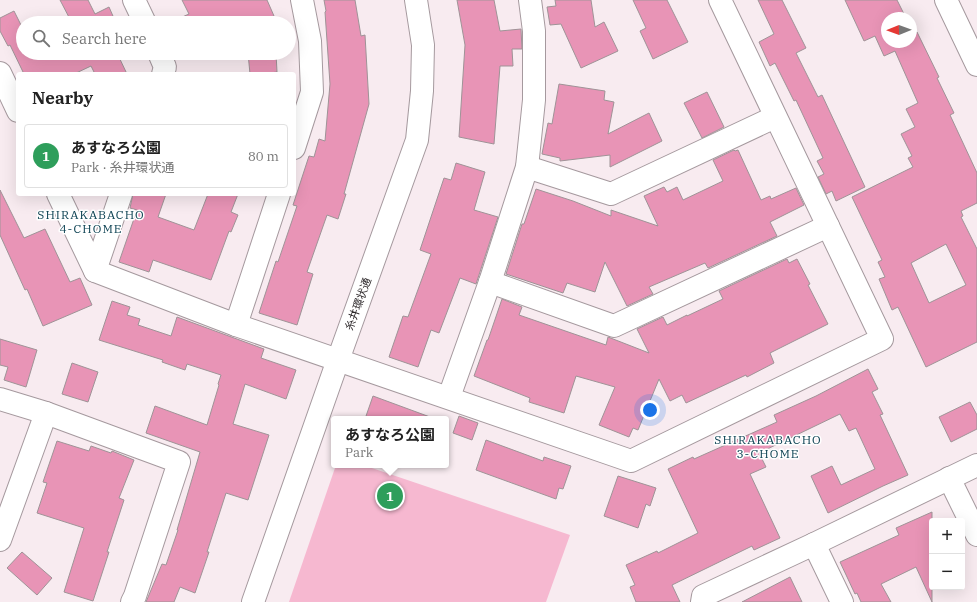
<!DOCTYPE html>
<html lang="en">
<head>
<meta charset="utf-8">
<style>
	body { margin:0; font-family:"IBM Plex Serif","Noto Sans JP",serif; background:#f6f6f6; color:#222 }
	.controls { position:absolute; right:12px; bottom:12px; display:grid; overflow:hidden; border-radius:4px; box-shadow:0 4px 16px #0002 }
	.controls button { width:36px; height:36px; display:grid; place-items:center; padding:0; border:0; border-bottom:1px solid #e0e0e0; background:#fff; color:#222; font:20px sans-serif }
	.compass { position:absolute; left:881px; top:12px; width:36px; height:36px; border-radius:50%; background:#fff; box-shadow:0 4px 16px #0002; rotate:269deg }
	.you { position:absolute; left:650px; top:410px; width:14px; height:14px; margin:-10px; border:3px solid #fff; border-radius:50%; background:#1a73e8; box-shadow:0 0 0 6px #1a73e833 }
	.badge { display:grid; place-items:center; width:26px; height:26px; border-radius:50%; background:#417e94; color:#fff; font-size:13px; font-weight:700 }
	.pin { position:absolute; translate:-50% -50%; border:2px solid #fff; box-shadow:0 1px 4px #0006 }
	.popup { position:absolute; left:331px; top:416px; width:118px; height:52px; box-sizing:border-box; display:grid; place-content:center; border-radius:4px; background:#fff; filter:drop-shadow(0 1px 3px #0005); font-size:13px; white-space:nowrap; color:#767676 }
	.popup b { font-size:15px; color:#222 }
	.popup::after { content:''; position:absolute; left:50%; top:100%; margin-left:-8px; border:8px solid transparent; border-top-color:#fff }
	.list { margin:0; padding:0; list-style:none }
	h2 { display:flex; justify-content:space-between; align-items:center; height:52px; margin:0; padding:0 16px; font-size:17px }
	h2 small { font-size:13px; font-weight:400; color:#767676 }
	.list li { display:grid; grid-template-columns:26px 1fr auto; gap:12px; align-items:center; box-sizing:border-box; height:64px; margin:0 8px 8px; padding:0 8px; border:1px solid #e0e0e0; border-radius:4px }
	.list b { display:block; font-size:15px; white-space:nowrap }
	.list p { margin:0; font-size:13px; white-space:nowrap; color:#767676 }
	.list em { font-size:13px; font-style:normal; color:#767676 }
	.icon { flex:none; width:22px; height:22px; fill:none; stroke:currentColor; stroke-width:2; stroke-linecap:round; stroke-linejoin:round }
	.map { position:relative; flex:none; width:977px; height:602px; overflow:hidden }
	.search { position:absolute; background:#fff; box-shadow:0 4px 16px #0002; left:16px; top:16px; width:280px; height:44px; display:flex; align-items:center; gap:10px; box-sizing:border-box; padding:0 14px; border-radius:22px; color:#767676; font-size:15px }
	.panel { position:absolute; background:#fff; box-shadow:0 4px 16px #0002; left:16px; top:72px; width:280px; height:124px; border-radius:4px }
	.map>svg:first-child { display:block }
	.green { fill:#f6b8d0 }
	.building { fill:#e894b6; stroke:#9f9397; fill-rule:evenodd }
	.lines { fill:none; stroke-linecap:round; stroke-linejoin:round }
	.street-casing { stroke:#a5999e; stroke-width:24 }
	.secondary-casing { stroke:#a5999e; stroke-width:24 }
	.street { stroke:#fff; stroke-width:22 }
	.secondary { stroke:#fff; stroke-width:22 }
	.labels { text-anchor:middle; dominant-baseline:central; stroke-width:3; stroke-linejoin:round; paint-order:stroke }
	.street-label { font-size:11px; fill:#2e292b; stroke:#fff }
	.neighbourhood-label { font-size:12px; letter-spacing:1px; fill:#0d4253; stroke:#fff }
</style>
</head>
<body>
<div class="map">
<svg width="977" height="602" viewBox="0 0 977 602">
	<rect width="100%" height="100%" fill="#f8ebf0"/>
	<path class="green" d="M336,465h27l207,70 -24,67h-257z"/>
	<g class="building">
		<path d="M60,0h28l7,14 14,-7 7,16h-44z"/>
		<path d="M182,0h85l7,16 -16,7h-89l20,-9z"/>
		<path d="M324,0h31l6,36 4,-1 4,69 -25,90h2l-8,25 -11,-4 -20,57 6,2 -16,51 -38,-12 17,-52 2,1 19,-56 -4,-1 16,-49 5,1 5,-18 6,2 5,-57 -5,-72 1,-1z"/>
		<path d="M457,0h37l6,31 21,-2 1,20h-10l1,17h-13l-6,78 -35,-7 6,-92z"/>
		<path d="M555,0h36l4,27 9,-5 14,29 -37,17 -20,-44 -11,1 -3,-18 9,-1z"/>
		<path d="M633,0h34l21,42 -35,17 -13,-28 6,-3z"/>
		<path d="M758,0h24l24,48 -10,5 22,44 4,-2 43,92 -29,14 -4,-10 -6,3 -8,-17 6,-3 -7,-13 6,-3 -27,-58 -2,1 -19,-38 -5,3 -11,-24 15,-8z"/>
		<path d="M845,0h52l9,18h-19v24h24v-14l3,6 3,-2 22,45 -2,1 17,35 -4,2 27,58v30l-16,8 2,5 -2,1 16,32v93l-51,25 -28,-60 -6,3 -13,-31 6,-2 -7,-15 4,-2 -30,-63 61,-30 -5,-9 4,-2 -11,-22 14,-7 -9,-18 12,-6 -23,-52 -11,5 -9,-20 -11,5zM946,244l20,41 -37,18 -18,-40z"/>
		<path d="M14,11l9,18v24h94l10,21h-32l-4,-8 -17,8h-50l-14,-29 -2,1 -8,-15v-13z"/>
		<path d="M248,53h28l1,19 -7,1v1h-20z"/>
		<path d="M559,84l46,7 -1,9 10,2 -6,32 41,-21 13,28 -52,26v-12l-50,6v-3l-18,-4 6,-31 4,1z"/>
		<path d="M707,92l17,35 -22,11 -18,-35z"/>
		<path d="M734,150l1,1 3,-1 23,50 9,-4 1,3 25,-11 8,17 -34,17 7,14 -69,32 -3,-5 -56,24 4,7 -26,12 -22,-44 -10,30 -28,-9 -4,10 -57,-19 16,-50h2l12,-35 37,12 38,15v-6l47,16 -14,-30 20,-9 3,5 10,-5 6,13 40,-19 -10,-21z"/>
		<path d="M456,163l29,9 -11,38 24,7 -22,67 -16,-6 -21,55 -8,-3 -13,37 -29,-10 14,-41 5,1 23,-63 -11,-4 24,-72 7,2z"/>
		<path d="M0,190l24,48 21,-9 25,53 10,-4 12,27 -49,21 -16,-37 -2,1 -25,-55z"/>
		<path d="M133,194h33l-8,23 36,13 14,-36h30l-7,18 7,3 -7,17 -2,-1 -18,49 -58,-20 -4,12 -30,-10 18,-52 -7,-2z"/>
		<path d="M787,259l2,4 8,-4 13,25 -2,1 20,39 -58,29 4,10 -27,14 -1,-2 -60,28 -4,-8 -12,6 -11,-22 -21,51 -5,-2 -4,9 -30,-12 16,-38 -39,-11 -12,37 -35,-11 1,-4 -56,-22 13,-36h1l14,-41 20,8 -3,8 87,30 2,-8 41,16 -12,-24 26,-12 4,8 20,-10v1l36,-17 -4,-8z"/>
		<path d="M112,301l18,6 -3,8 13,4 -2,6 33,11 6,-19 87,32 -3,9 35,12 -10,29 -41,-15 -12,40 36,11 -21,65 -22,-7 -19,59h2l-14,41 -15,-6 -6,15h-28l16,-38 4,1 12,-35h-1l23,-78 -54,-19 9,-27 52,19 12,-40 -1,-1 3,-9 -34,-11 -2,6 -23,-8 1,-2 -64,-20z"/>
		<path d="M0,339l37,11 -11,37 -22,-7 4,-13 -8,-2z"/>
		<path d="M72,363l26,9 -10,30 -26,-8z"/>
		<path d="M868,369l10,20 -6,3 11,22 -3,1 28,60 -25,11 -55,27 -17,-37 21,-10 9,19 34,-16 -19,-41 -7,3 -9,-17 -81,39 7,14 -16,7 30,64 -26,12 -2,-4 -80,39 8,17h-44l-6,-15 5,-2 -9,-20 31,-14 1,2 40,-20 -30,-64 25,-12 1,2 83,-37 -3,-7 42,-19z"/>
		<path d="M373,396l57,21 -1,2h-64z"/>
		<path d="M970,402l7,13v14l-26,13 -12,-25z"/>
		<path d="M459,416l19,7 -6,17 -19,-7z"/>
		<path d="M486,440l57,21 1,-4 27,9 -8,23 -4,-1 -3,11 -80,-29z"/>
		<path d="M57,441l32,10 2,-5 20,7 1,-2 22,9 -15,38 5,2 -17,52h2l-16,49 -29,-9 20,-64 -47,-15 10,-30 -4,-1z"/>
		<path d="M618,476l38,12 -6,18 -4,-2 -8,24 -34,-12z"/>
		<path d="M932,512v90l-16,-35 -35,17 10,18h-30l-4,-9 -2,1 -15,-32 59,-27 -3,-7z"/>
		<path d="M22,552l30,26 -15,17 -30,-27z"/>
		<path d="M790,577l12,25h-60z"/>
	</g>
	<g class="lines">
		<g class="street-casing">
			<g id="street">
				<path d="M134,0l11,23"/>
				<path d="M946,0l31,65"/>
				<path d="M159,53l6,14 -2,7"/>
				<path d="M0,73l18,38"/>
				<path d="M294,148l18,-56 -2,-51 -8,-41"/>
				<path d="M527,167l84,27 164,-77"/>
				<path d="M58,194l37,77 141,54 395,136 251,-122 -162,-339"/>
				<path d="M95,271l26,-77"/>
				<path d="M490,282l124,44 214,-100"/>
				<path d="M236,325l43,-131"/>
				<path d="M449,397l41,-115 37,-115 7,-67v-69l-4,-31"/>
				<path d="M0,399l46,14 133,49 -44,134 -3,6"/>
				<path d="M949,478l28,57"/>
				<path d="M0,540l46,-127"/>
				<path d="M814,544l28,58"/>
				<path d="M702,602l1,-6 111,-52 163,-79"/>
			</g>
		</g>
		<g class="secondary-casing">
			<path id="secondary" d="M253,602l85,-242 79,-220 5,-49 1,-46 -7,-45"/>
		</g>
		<use href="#street" class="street"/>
		<use href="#secondary" class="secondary"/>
	</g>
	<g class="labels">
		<g class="street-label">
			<text transform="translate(358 304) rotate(-70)">糸井環状通</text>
		</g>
		<g class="neighbourhood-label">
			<text x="91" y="214">SHIRAKABACHO<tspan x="91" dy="14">4-CHOME</tspan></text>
			<text x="768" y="439">SHIRAKABACHO<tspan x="768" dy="14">3-CHOME</tspan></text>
		</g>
	</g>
</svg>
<div class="controls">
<button>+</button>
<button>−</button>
</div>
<svg class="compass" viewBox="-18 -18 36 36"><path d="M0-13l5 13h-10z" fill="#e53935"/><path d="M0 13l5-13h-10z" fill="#767676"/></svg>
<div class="you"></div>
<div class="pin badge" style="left:390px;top:496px;background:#2e9e5b">1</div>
<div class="popup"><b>あすなろ公園</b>Park</div>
<div class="search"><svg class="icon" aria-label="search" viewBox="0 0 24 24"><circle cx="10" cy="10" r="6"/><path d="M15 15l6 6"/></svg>Search here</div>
<section class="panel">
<h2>Nearby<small></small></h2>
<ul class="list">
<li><span class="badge" style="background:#2e9e5b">1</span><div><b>あすなろ公園</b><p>Park · 糸井環状通</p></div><em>80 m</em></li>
</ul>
</section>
</div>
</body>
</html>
